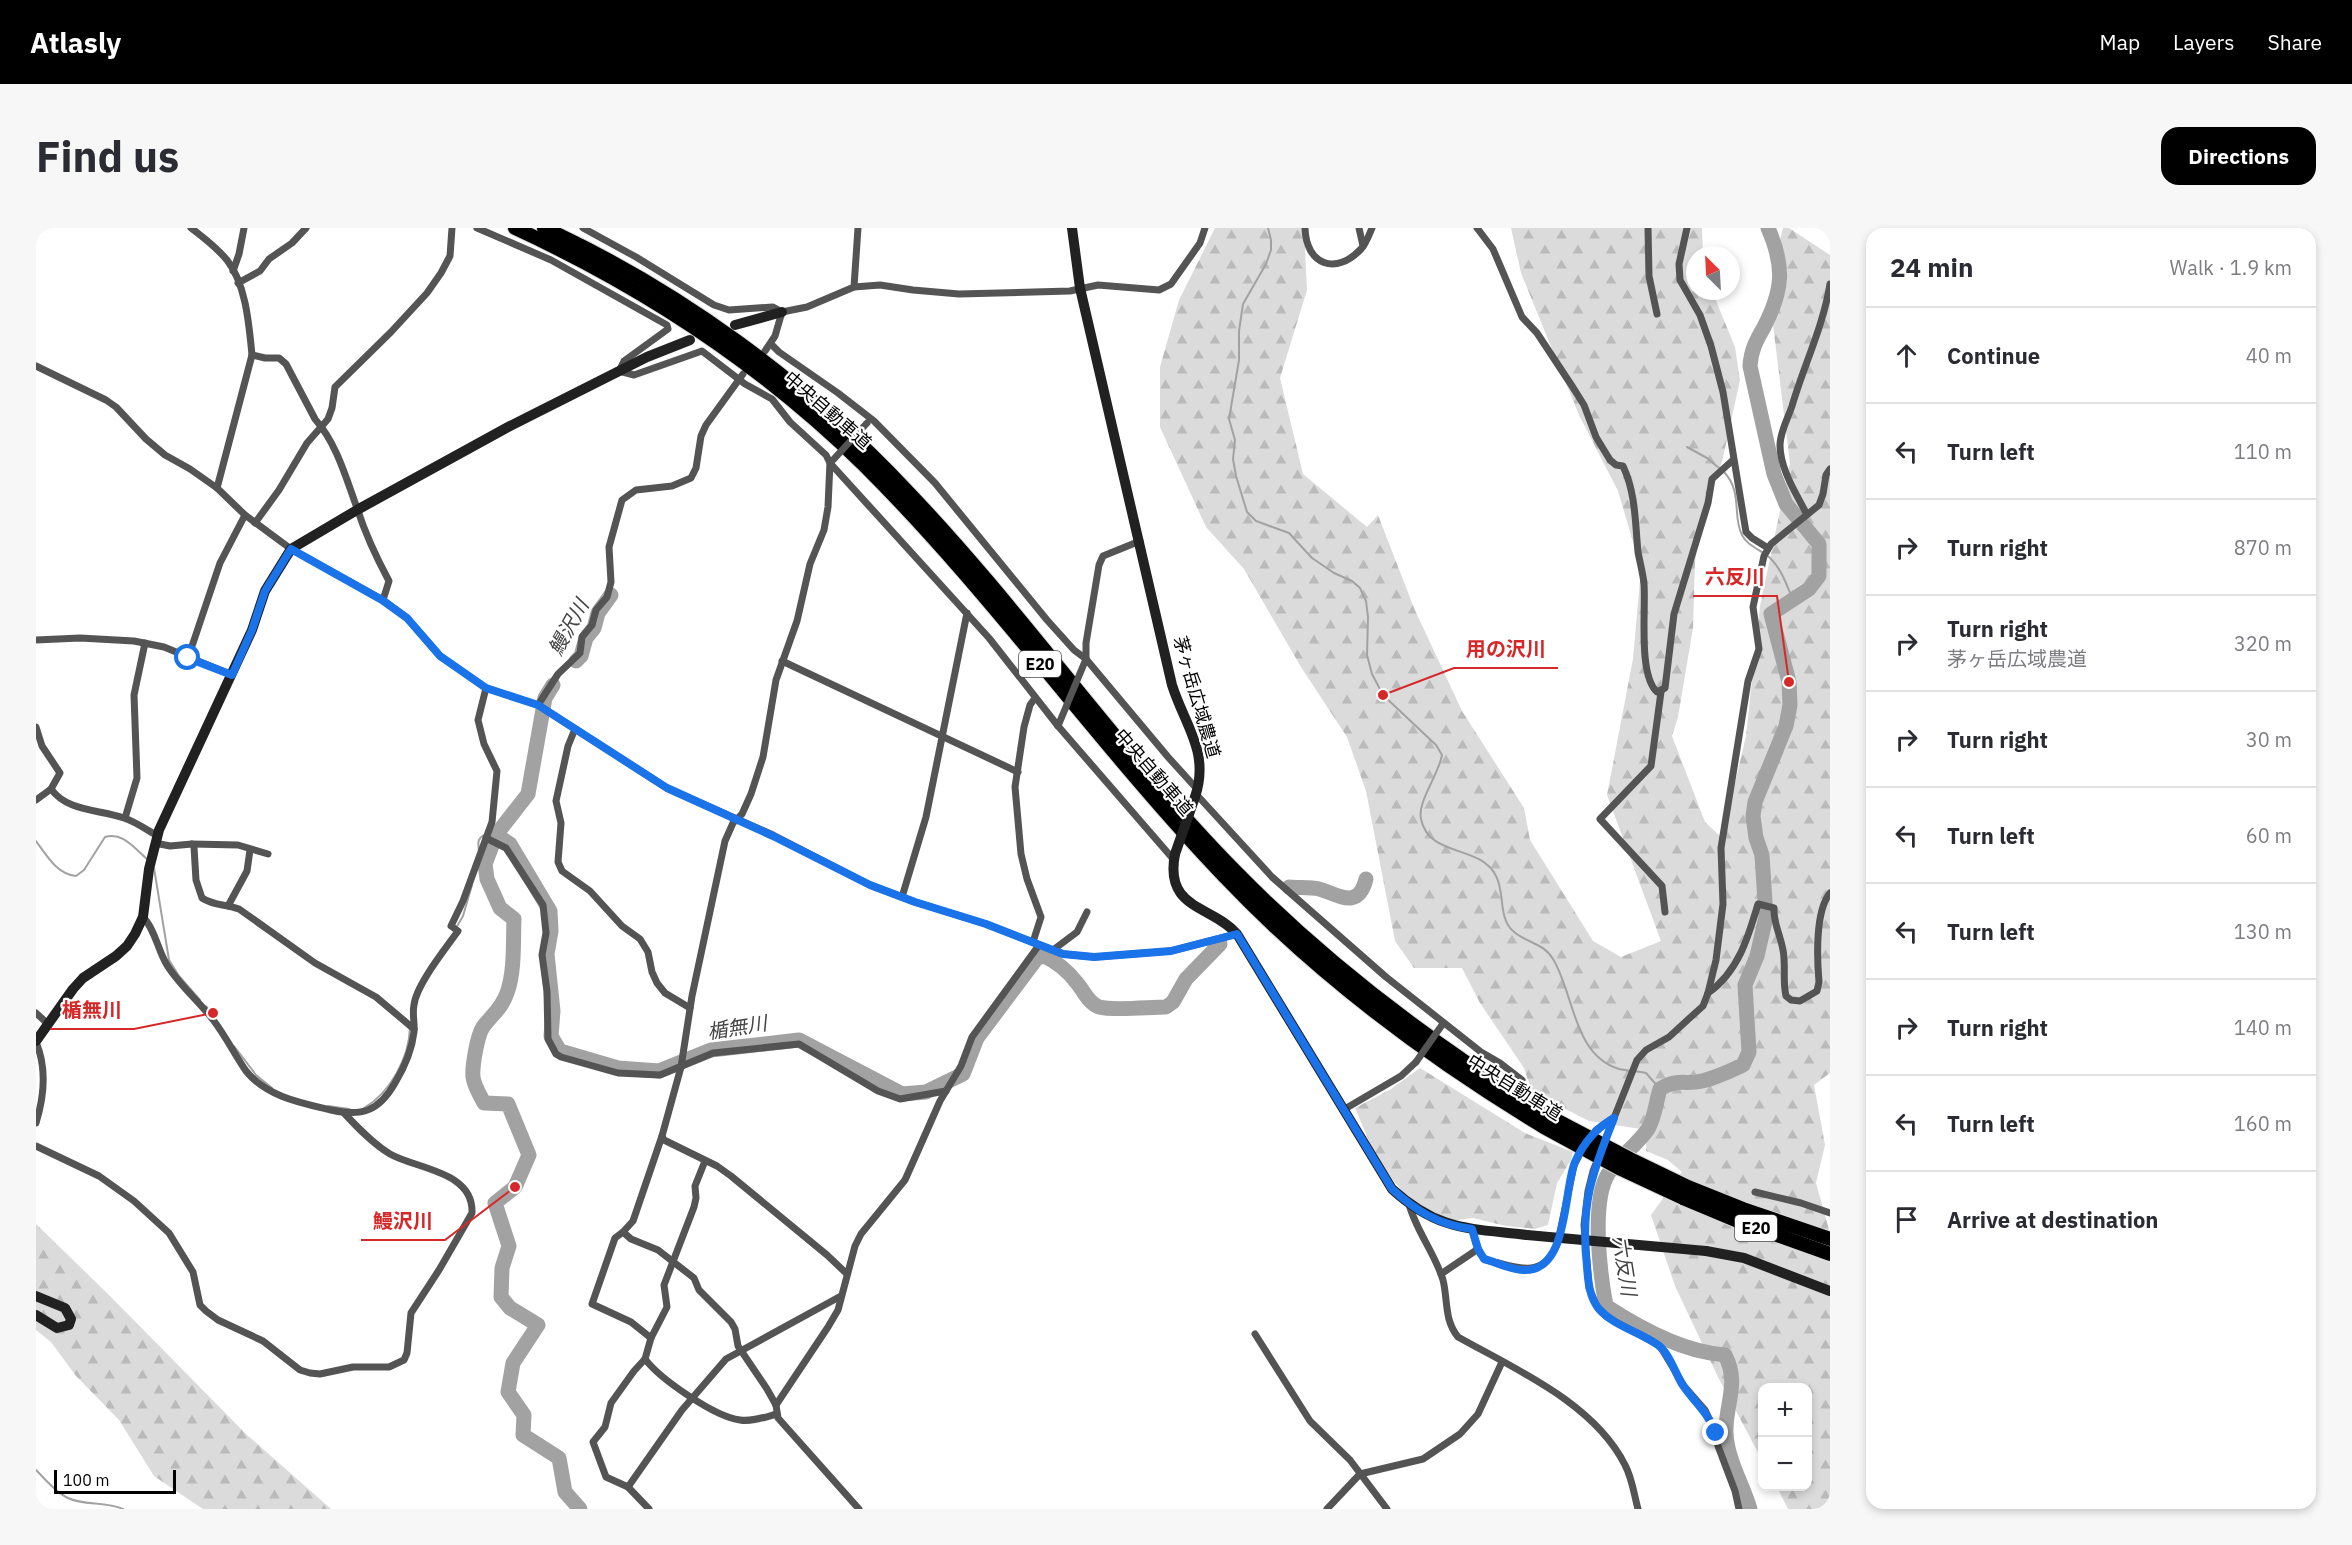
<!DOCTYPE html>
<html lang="en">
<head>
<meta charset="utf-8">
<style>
	body { margin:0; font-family:"IBM Plex Sans","Noto Sans JP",sans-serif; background:#f7f7f7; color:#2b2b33 }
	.controls { position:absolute; right:18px; bottom:18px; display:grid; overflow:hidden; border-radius:12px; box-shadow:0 3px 9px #0003 }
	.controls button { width:54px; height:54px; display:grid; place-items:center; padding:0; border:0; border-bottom:2px solid #e1e1e2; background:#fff; color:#2b2b33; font:30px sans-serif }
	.compass { position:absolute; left:1650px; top:18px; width:54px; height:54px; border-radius:50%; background:#fff; box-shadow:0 3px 9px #0003; rotate:336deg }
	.scale { position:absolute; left:18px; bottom:15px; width:122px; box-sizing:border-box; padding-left:6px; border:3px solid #000; border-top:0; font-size:16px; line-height:21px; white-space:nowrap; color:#000; -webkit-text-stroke:4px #fff; paint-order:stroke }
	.stop { position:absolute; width:18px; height:18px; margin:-14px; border:4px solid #1a73e8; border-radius:50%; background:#fff }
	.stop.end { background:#1a73e8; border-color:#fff; box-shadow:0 2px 6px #0008 }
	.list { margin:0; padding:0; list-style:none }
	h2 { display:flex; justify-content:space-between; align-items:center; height:78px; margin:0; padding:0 24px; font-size:26px }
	h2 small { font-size:20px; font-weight:400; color:#7c7c81 }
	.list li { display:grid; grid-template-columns:39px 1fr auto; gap:18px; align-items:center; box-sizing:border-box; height:96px; padding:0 24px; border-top:2px solid #e1e1e2 }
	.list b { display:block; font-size:22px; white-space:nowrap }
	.list p { margin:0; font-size:20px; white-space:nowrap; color:#7c7c81 }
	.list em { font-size:20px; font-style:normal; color:#7c7c81 }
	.icon { flex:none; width:33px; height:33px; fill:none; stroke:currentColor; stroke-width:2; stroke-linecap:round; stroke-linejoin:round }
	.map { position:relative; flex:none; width:1794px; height:1281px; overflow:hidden; border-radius:18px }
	header { display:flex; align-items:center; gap:36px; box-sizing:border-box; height:84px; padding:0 30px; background:#000; color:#fff }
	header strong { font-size:28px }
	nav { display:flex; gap:33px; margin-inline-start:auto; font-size:21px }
	.intro { display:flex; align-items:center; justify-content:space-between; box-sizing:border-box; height:144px; padding:0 36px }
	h1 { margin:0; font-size:42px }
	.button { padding:15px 27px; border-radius:18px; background:#000; color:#fff; font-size:21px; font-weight:700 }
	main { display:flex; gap:36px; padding:0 36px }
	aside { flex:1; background:#fff; border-radius:18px; box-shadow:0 3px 9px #0003 }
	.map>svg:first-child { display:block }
	.forest { fill:url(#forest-firs) }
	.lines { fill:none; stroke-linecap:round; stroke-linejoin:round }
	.stream { stroke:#a2a2a2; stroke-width:2 }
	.river { stroke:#a2a2a2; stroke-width:15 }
	.highway-casing { stroke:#dbdbdb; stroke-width:16 }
	.street { stroke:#545454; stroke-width:7 }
	.secondary { stroke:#212121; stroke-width:10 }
	.highway { stroke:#000; stroke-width:14 }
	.highway-bridge-casing { stroke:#dbdbdb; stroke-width:16; stroke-linecap:butt }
	.street-bridge { stroke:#545454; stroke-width:7 }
	.secondary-bridge { stroke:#212121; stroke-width:10 }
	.highway-bridge { stroke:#000; stroke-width:14 }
	.route { stroke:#1a73e8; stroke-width:8 }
	.labels { text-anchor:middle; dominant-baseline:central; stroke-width:4.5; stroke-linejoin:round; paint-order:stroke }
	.shield { fill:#fff; stroke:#4c4c4c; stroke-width:1.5 }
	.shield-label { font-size:16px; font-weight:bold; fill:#000 }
	.street-label { font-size:18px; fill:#000; stroke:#fff }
	.water-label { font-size:20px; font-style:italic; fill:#434343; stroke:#fff }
	.leader { fill:none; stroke:#d62828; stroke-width:2 }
	.callout-dot { fill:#d62828; stroke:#fff; stroke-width:2 }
	.callout-label { font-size:20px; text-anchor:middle; font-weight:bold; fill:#d62828; stroke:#fff; stroke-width:4.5; stroke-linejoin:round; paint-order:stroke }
</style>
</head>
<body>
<header>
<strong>Atlasly</strong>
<nav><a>Map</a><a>Layers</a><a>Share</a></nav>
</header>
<div class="intro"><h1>Find us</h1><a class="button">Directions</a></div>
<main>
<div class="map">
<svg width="1794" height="1281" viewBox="0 0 1794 1281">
	<defs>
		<pattern id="forest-firs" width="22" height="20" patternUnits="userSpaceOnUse" patternTransform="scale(1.5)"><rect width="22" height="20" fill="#dbdbdb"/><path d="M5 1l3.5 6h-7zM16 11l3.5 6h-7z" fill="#bababa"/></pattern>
	</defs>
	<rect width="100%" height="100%" fill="#fff"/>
	<g class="forest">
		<path d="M1179,0h89l3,62 -27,88 23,96 64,53 11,-12 36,93 48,103 62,97 6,32 63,101 28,16 40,-16 -54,-146 26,-136 8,-90 -23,-78 -39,-76 -58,-142 -10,-45h191l1,27h-8v36h17l23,56 5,33 -18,82 -22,58 -5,43 -2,65 -15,89 -6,19 33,86 17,16 24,-102 14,-130 30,-143 -17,-138 2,-66 8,-31h6l41,27v818l-16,12 11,60 -9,38 14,50v276h-42l-11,-22 31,-1v-98h-46v72l-44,-83 -43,-91 -24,-71 31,-43 -14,-12 -22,-9 1,-21 -58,-9 -57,-29 -8,-24 -44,-65 -18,-35h-48l-19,-27 -29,-150 -19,-54 -46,-70 -57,-98 -38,-42 -46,-100v-60l19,-67z"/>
		<path d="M1384,840l105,65 48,19 -2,8 -14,23 -9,42 -13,4 -29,-3 -33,-8 -23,3 -41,-22 -17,-20 -20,-31 -17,-40 36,-19z"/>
		<path d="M0,996l73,71 136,138 86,76h-128l-49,-33 -35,-56 -43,-44 -25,-34 -15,-12z"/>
	</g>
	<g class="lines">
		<g class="stream">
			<path d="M1232,0l3,12v10l-5,14 -23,40 -4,27v29l-10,59 6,21 -2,19 3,17 11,36 9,9 33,12 23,25 22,15 18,8 8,7 6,13 2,16 -1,38 5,19 11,21 53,50 6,10c-3,19 -25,47 -21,64 8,39 59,25 75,57 9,16 2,42 17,55 13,12 31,12 40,28 21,34 20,96 66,110 9,2 19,2 27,4l14,16"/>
			<path d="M1651,219l20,11 12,10"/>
			<path d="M1688,244c19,20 8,44 18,63 6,12 20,15 29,24 11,11 16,27 22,41"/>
			<path d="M0,613c11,15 21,33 40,35l8,-6 21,-33c18,-5 29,11 42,22"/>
			<path d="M443,623c-1,-8 -2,-12 5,-16"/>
			<path d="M118,640l15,92 10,16 21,24"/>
			<path d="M420,700l7,-12 9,-31"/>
			<path d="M170,778l8,10"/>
			<path d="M198,818l22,29 16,13"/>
			<path d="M292,878l21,3"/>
			<path d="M328,880c26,-15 45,-50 46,-80"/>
			<path d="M0,1242c9,9 20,23 32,28 16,8 37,3 55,11"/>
		</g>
		<g class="river">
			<path d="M540,433l5,-5 5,-18 8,-10 4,-15 13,-18"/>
			<path d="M517,457l-8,13 -17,96 -32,41 -11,29 2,15 13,29 14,11c-1,23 1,52 -7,74 -5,15 -16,23 -24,34 -6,9 -11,40 -10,50 1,9 7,18 11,26l24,1 21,51 -14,32 -20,16 14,43 -7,22 -1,29 9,11 28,17 -25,38 -5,29 16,23 -1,20 36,23 6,34 15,17"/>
			<path d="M460,607l14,9 40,67 1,20 -4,23 6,57 -2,25 9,15 58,17 41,3 52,-21 88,-10 103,54 24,-2 37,-18 14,-36 60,-80 7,-2c13,6 24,15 33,27 7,8 11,20 22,24 15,4 50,0 67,0l7,-5 13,-23 34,-35"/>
			<path d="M1253,659c10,1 21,0 30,2 19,5 39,22 47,-10"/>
			<path d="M1714,1281c-7,-24 -23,-50 -24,-76 -1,-29 14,-49 -1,-78 -42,-3 -84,-26 -119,-49 -6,-32 -15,-104 2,-132 11,-17 29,-29 40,-45 7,-12 8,-27 12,-40 17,-11 25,-4 42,-8 14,-3 28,-10 41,-16l6,-13 -4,-67 12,-29 9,-39 -4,-62 -6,-17 -3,-22 2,-14 31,-76 4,-21 -1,-23 -18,-68 38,-25 10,-13v-32l-33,-40 -12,-30 -24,-108c1,-16 6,-25 14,-39 19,-37 21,-60 4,-99"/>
		</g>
		<g class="highway-casing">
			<g id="highway">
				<path d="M479,0c128,59 248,138 348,236 130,129 235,280 361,412 94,99 204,181 320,251"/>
				<path d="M508,0c135,62 260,154 362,262 116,121 211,261 329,381 94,96 201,176 315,246"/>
				<path d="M1652,959l55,22 87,30"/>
				<path d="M1647,970l55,23 92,33"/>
			</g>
		</g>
		<g class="street">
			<path d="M155,0c12,9 26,20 36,32 19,24 22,65 25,95l-35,133 28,27 46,34 92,51 24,18 33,38 46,32 52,17 129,83 106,47 97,50 45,17 71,22 77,30 31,3 77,-6 66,-17"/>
			<path d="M441,0l74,32 116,65 1,4 -44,32 -5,10 15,4 68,-24 43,33 27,15 18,23 36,33 4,8 159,175 69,88 116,134"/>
			<path d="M547,0l53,29 78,48 15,5 44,-3 9,5 25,-5 47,-20 4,-59"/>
			<path d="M1269,0c1,37 31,48 56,21 5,-5 8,-14 11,-21"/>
			<path d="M1323,0l4,18"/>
			<path d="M1441,0l16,21 29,68 15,16 35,53 12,19 12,32 14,23 6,5 7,1c13,28 12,56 15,86 2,11 5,21 6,32 2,25 -6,91 13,108l8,-4 9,-74 34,-111 4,-24 21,-19"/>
			<path d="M1612,0l1,48 8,38"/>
			<path d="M1651,0l-8,36 1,16 20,35 11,31 12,46 23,140 6,6 16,10"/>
			<path d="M1794,0v4"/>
			<path d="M197,43l6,-17 5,-26"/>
			<path d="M202,55l22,-12 9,-12 23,-16 14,-15"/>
			<path d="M818,59l26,-2 33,5 46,4 111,-3 28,-6 61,5 12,-6 29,-41 5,-15"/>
			<path d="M735,116l8,8 59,41 36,28 61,62 112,137 27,30 12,9 82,98 29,32"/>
			<path d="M729,123l10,-15 7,-24"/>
			<path d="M216,127l13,3h14l7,6 29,55c22,25 31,59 42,89 8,25 19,49 32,73l-6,19"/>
			<path d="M0,138l70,34 10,7 30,32 19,16 25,14 27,19"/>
			<path d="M794,234l-2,45 -4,23 -14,34 -13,57 -21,59 -13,77 -12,37 -9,20 -9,9 -8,18 -33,155 -11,71 -19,69 2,4 53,26 14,10 96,79 20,19"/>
			<path d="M1770,285c-10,-20 -26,-44 -26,-68 0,-13 8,-27 12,-39 12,-41 31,-79 38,-122"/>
			<path d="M219,295l24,-33 28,-47 21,-24 4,-11 3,-21 56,-55 36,-39 14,-20 9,-17 2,-28"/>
			<path d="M0,412l44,-2 54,3 30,6 68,28"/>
			<path d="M152,430l32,-95 25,-48"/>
			<path d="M1050,431v-16l13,-78 4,-9 37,-15"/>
			<path d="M746,433l236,111"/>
			<path d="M1625,464l-10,74 -51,53 62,67 3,26"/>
			<path d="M502,477l20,-31 22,-21 2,-16 10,-12 4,-15 11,-13 4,-15 -2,-35 13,-47 14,-10 36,-4 19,-8 5,-10 5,-32 5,-11 37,-51"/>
			<path d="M0,499l6,19 18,27 -9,16 -15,11"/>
			<path d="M539,501l-7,17 -12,55 5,22 -3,39 4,9 28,20 32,35 18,13 8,13 4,20 5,11 8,10 25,15"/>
			<path d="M15,561c17,23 47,20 73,29 12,4 23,12 34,18"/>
			<path d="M1160,566l76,83 114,100 95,75 19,11 22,17"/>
			<path d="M89,590l12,-40 -3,-83 11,-52"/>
			<path d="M450,610l20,10 37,57 3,28 -4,22 5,36 1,48 8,15 5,3 57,16 42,2 53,-22 86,-9 79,47 22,8 46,-8"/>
			<path d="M119,615l15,3 22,-2 2,3 2,33 6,18c12,8 24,6 37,11l76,54 61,34 38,32"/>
			<path d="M156,616l46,1 30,9"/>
			<path d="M866,669l24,-80 41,-204"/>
			<path d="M192,678l19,-35 3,-21"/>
			<path d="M107,689c12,12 15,34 24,48 13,21 33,37 47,56 12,16 21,34 32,50 21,26 55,32 85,39 31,7 48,1 64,-27 9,-15 17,-34 19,-51 1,-9 -2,-18 0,-27 2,-20 32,-57 44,-74l-7,-5 12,-25 29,-79 5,-51 -13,-27 -6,-24 8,-32"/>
			<path d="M997,714l8,-25 -14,-38 -6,-25 -6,-67 9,-60 6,-22 5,-7"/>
			<path d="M1017,722l24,-18 10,-20"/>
			<path d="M1672,765c30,-21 40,-55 50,-89l16,4c-1,18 10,33 10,51 1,13 -1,24 2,37l5,4 9,1 17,-10 2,-9c-2,-23 -4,-71 11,-89"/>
			<path d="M0,785l12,11"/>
			<path d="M0,814c11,26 8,55 0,81"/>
			<path d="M1307,882l58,-34 15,-14"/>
			<path d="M1554,911l6,-9 17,-12"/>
			<path d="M0,918l63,30 35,25 35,32 24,39 7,33 6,6 12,9 45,21 37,29 10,3 10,1 33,-7h36l15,-7 3,-7 4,-40 28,-43 33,-57c2,-42 -56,-44 -82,-59 -17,-10 -33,-27 -46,-41"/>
			<path d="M669,933l-10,25 1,12 -2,9 -30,78 3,22 -16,31 -6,21 -11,12 -23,32 -6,24 -12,15 13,35 22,10 54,-77 44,-51 115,-63"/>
			<path d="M1719,964l46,11 29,10"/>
			<path d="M1373,976c7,27 26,49 34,76 5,20 1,40 15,57 57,32 136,66 167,128 7,13 9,29 13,44"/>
			<path d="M1436,1001c3,9 4,20 10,27 3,5 11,6 17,7 28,8 46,11 59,-21l16,-77 9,-17"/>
			<path d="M587,1004l10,-11 29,-85"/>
			<path d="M1405,1046l37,-25"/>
			<path d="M1219,1106l55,87 40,39 37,49"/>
			<path d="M615,1110l-20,-16 -39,-18 23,-66 8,-6 8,7 27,11 36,28 5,12 32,32 4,7 3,17 29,43 9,16 2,13 81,91"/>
			<path d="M609,1131c15,20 70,58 95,61 12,2 25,-3 37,-6"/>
			<path d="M740,1177l52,-78 10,-17 17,-64 6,-12 44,-54 35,-79 21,-35 11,-29 67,-92"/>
			<path d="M592,1259l21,22"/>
			<path d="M1291,1281l33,-35 63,-15 37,-25 18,-20 24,-52"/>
			<path d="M1703,1281l-4,-18 -17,-45 -2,-13 -11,-23 -21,-24 -24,-40 -53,-29 -10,-10 -8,-19 -5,-63 4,-34 5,-20 44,-111 9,-10 23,-13 24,-22 10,-9 5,-13 8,-33 7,-56 -2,-56 27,-167 11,-32 -6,-42 11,-51 7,-12 48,-39 4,-11 3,-19 4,-6"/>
		</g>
		<g class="secondary">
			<path d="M1036,0l8,60 92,397c13,41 38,67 23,112"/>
			<path d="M699,97l47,-13"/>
			<path d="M1139,626c-11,56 37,51 62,80l155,255c46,42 76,39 135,46"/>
			<path d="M0,813l37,-52 10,-11 33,-22 11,-10 8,-12 8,-17 6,-48 10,-39 93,-200 13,-39 26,-42 66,-39 153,-84 137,-69 43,-17"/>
			<path d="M1670,1023l38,7 86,33"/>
			<path d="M0,1068l29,12 6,11 -2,6 -12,3 -21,-13"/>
		</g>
		<use href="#highway" class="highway"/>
		<g class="highway-bridge-casing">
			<g id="highway-bridge">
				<path d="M1514,889l80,42 58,28"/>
				<path d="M1508,899l77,42 62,29"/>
			</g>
		</g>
		<g class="street-bridge">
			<path d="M797,232l34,-37"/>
			<path d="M1022,498l28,-67"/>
			<path d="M1380,834l26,-37"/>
		</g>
		<g class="secondary-bridge">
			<path d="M1139,626l20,-57"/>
			<path d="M1491,1007l179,16"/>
		</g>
		<use href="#highway-bridge" class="highway-bridge"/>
	</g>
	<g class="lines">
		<path class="route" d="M152,430l44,17 20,-45 13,-39 26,-42 91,51 25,18 33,38 46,32 52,17 129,83 106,48 97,49 45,17 71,22 77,30 31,3 77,-6 66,-17 155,255c24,22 47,36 80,40l6,20 6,10c12,3 27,11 40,11 45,2 39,-79 51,-108 8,-18 21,-34 39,-44 -22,55 -34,87 -27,148 1,14 2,31 12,43 15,17 41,23 59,36 11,8 17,27 24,39 12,18 25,27 34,49"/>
	</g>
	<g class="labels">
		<g class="shield">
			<rect x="983" y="423" width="42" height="26" rx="4.5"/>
			<rect x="1699" y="987" width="42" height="26" rx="4.5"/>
		</g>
		<g class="shield-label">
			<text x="1004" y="436">E20</text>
			<text x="1720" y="1000">E20</text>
		</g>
		<g class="street-label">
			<text transform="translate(792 182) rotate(41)">中央自動車道</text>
			<text transform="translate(1161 469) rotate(74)">茅ヶ岳広域農道</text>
			<text transform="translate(1118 544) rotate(49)">中央自動車道</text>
			<text transform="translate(1479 859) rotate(32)">中央自動車道</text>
		</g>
		<g class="water-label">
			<text transform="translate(532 399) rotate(-61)">鰻沢川</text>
			<text transform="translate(701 799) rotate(-9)">楯無川</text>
			<text transform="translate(1589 1038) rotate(81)">六反川</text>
		</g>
	</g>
	<path class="leader" d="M1753 454L1741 368H1657M1347 467L1418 440H1522M177 785L98 801H14M479 959L409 1012H325"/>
	<g class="callout-dot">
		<circle cx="1753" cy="454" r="6"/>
		<circle cx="1347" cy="467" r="6"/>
		<circle cx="177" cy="785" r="6"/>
		<circle cx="479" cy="959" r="6"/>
	</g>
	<g class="callout-label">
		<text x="1699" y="356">六反川</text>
		<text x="1470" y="428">用の沢川</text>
		<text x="56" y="789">楯無川</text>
		<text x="367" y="1000">鰻沢川</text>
	</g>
</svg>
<div class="controls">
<button>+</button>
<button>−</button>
</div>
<svg class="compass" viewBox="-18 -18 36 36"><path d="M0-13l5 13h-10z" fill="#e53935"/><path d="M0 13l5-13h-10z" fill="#7c7c81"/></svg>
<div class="scale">100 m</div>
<div class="stop" style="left:152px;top:430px"></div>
<div class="stop end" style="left:1680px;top:1205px"></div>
</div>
<aside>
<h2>24 min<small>Walk · 1.9 km</small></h2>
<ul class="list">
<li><svg class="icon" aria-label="ahead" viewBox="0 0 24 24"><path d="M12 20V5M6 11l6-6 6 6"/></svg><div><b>Continue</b></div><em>40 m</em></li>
<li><svg class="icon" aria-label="left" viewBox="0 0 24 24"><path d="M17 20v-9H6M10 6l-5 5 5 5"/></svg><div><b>Turn left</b></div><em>110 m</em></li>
<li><svg class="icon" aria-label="right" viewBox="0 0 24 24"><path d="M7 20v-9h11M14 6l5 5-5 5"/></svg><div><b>Turn right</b></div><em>870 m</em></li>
<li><svg class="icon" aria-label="right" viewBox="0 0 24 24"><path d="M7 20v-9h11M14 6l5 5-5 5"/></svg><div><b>Turn right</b><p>茅ヶ岳広域農道</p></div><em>320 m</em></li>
<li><svg class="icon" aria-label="right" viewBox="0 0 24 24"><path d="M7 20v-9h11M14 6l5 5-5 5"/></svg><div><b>Turn right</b></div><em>30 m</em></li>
<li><svg class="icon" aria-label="left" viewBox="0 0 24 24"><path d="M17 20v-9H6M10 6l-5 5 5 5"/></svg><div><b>Turn left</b></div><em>60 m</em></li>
<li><svg class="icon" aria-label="left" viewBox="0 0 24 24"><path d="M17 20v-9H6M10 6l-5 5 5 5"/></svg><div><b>Turn left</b></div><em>130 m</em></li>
<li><svg class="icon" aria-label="right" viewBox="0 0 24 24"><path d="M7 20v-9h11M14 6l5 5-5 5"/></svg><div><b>Turn right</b></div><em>140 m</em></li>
<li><svg class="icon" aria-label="left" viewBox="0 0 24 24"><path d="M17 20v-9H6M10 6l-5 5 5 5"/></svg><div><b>Turn left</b></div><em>160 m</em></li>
<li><svg class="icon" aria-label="arrive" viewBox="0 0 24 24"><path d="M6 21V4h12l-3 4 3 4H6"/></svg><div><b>Arrive at destination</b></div></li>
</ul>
</aside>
</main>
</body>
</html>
